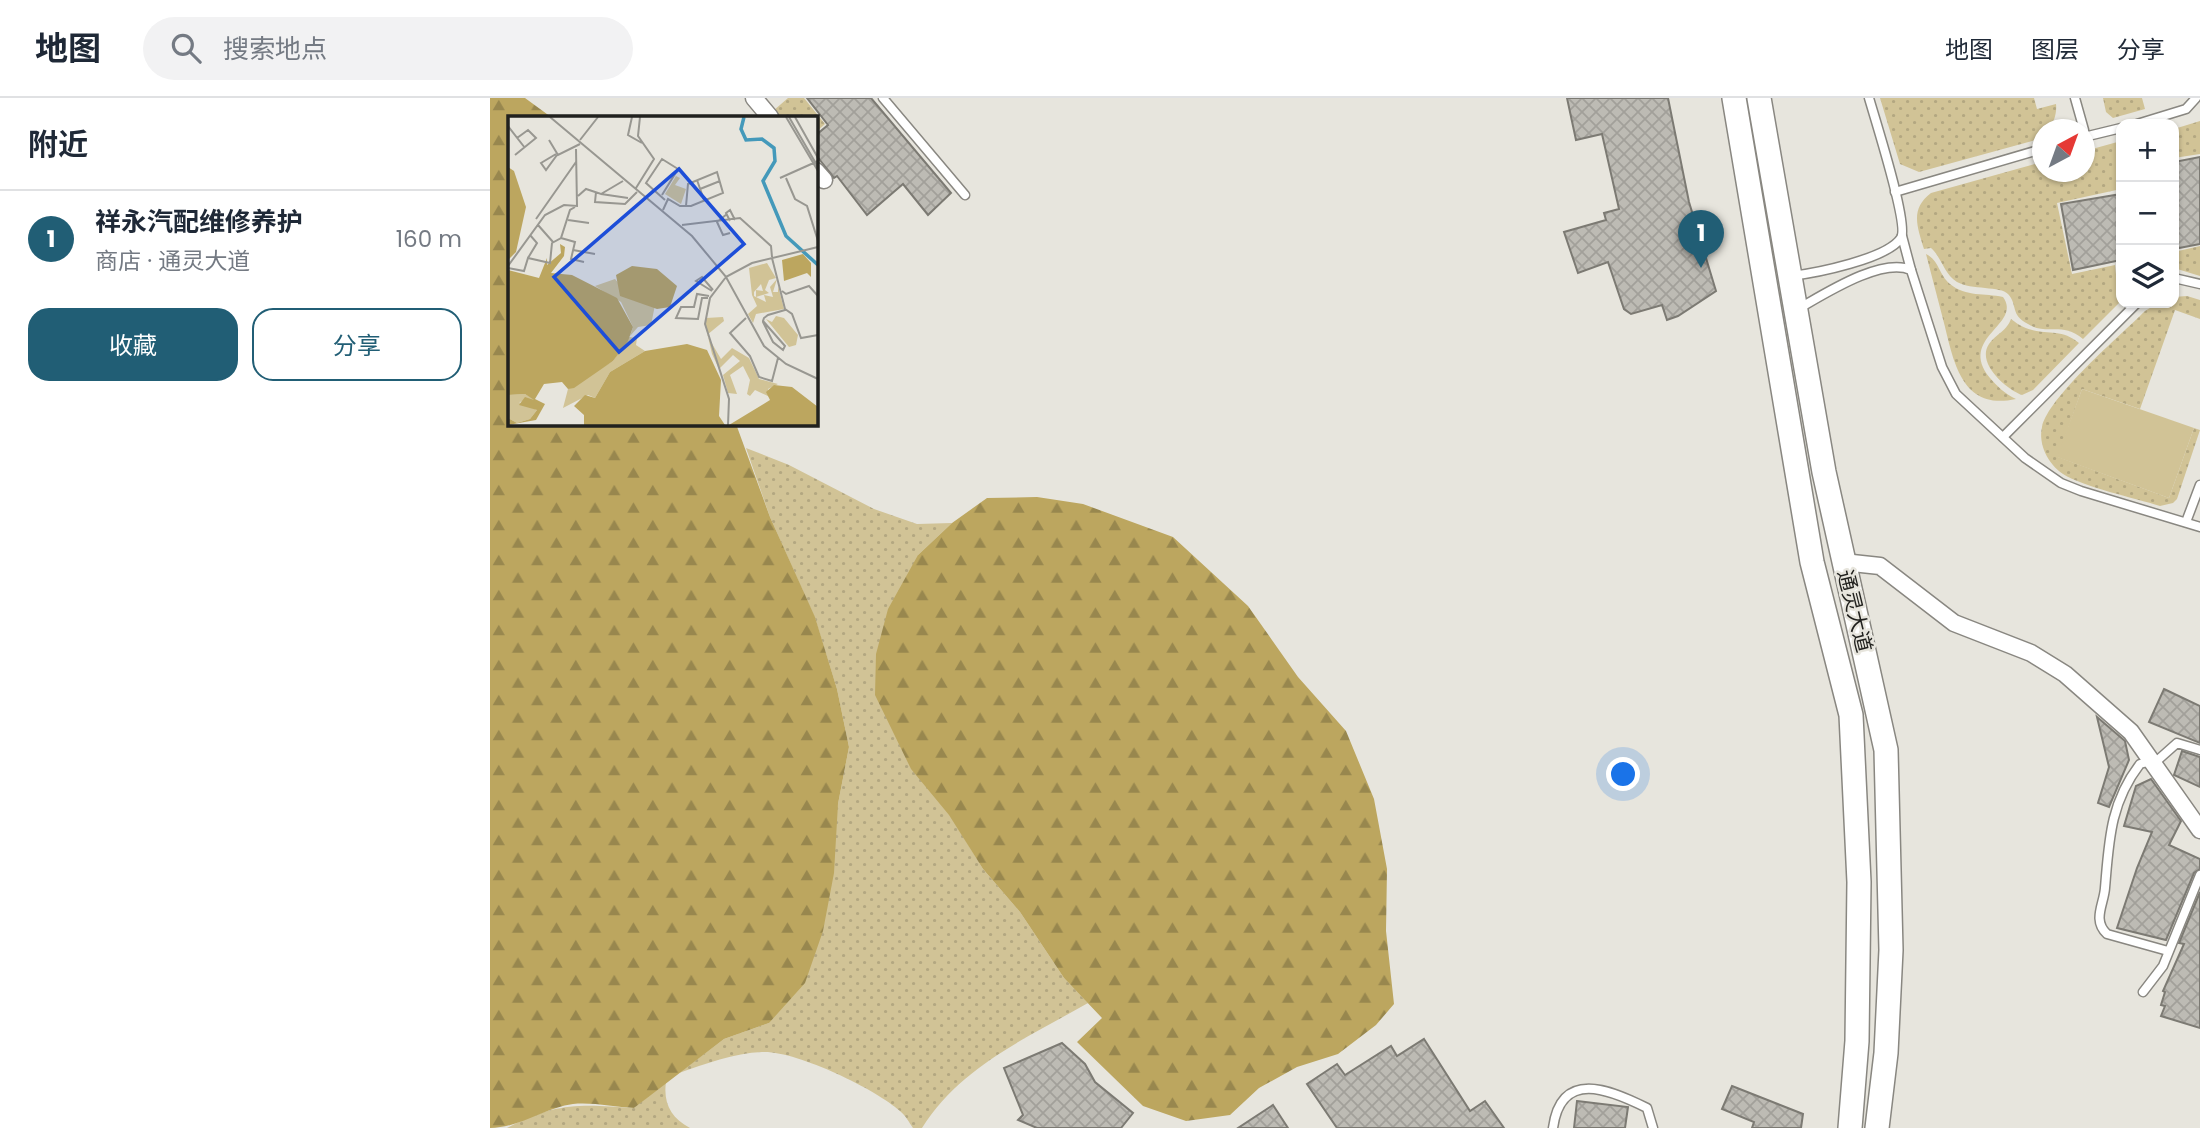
<!DOCTYPE html>
<html lang="zh">
<head>
<meta charset="utf-8">
<style>
	body { margin:0; font-family:Poppins,"Noto Sans SC",sans-serif; background:#f2f2f3; color:#1f2937 }
	.controls { position:absolute; right:21px; top:21px; display:grid; overflow:hidden; border-radius:14px; box-shadow:0 2px 5px #0004 }
	.controls button { width:63px; height:63px; display:grid; place-items:center; padding:0; border:0; border-bottom:2px solid #e0e1e3; background:#fff; color:#1f2937; font:35px sans-serif }
	.compass { position:absolute; left:1542px; top:21px; width:63px; height:63px; border-radius:50%; background:#fff; box-shadow:0 2px 5px #0004; rotate:41deg }
	.you { position:absolute; left:1134px; top:677px; width:24px; height:24px; margin:-18px; border:5px solid #fff; border-radius:50%; background:#1a73e8; box-shadow:0 0 0 10px #1a73e833 }
	.badge { display:grid; place-items:center; width:46px; height:46px; border-radius:50%; background:#215e75; color:#fff; font-size:23px; font-weight:700 }
	.pin { position:absolute; translate:-50% -58px; filter:drop-shadow(0 2px 4px #0008) }
	.pin::after { content:''; position:absolute; top:37px; width:24px; height:21px; background:inherit; clip-path:polygon(0 0,100% 0,50% 100%) }
	.list { margin:0; padding:0; list-style:none }
	h2 { display:flex; justify-content:space-between; align-items:center; height:91px; margin:0; padding:0 28px; font-size:30px }
	h2 small { font-size:23px; font-weight:400; color:#747a83 }
	.list li { display:grid; grid-template-columns:46px 1fr auto; gap:21px; align-items:center; box-sizing:border-box; height:98px; padding:0 28px; border-top:2px solid #e0e1e3 }
	.list b { display:block; font-size:26px; white-space:nowrap }
	.list p { margin:0; font-size:23px; white-space:nowrap; color:#747a83 }
	.list em { font-size:23px; font-style:normal; color:#747a83 }
	.actions { display:flex; gap:14px; padding:21px 28px }
	.actions a { flex:1; padding:16px 0; border:2px solid #215e75; border-radius:21px; text-align:center; font-size:24px; color:#215e75 }
	.actions .main { background:#215e75; color:#fff }
	.icon { flex:none; width:38px; height:38px; fill:none; stroke:currentColor; stroke-width:2; stroke-linecap:round; stroke-linejoin:round }
	.map { position:relative; flex:none; width:1710px; height:1030px; overflow:hidden }
	header { display:flex; align-items:center; gap:42px; box-sizing:border-box; height:98px; padding:0 35px; background:#fff; border-bottom:2px solid #e0e1e3 }
	header strong { font-size:33px }
	nav { display:flex; gap:38px; margin-inline-start:auto; font-size:24px }
	.search { width:490px; height:63px; background:#f2f2f3; display:flex; align-items:center; gap:18px; box-sizing:border-box; padding:0 24px; border-radius:38px; color:#747a83; font-size:26px }
	main { display:flex }
	aside { flex:1; background:#fff }
	.map>svg:first-child { display:block }
	.grass { fill:url(#grass-dots) }
	.forest { fill:url(#forest-firs) }
	.garden { fill:#d1c396 }
	.building { fill:url(#building-cross-hatch); stroke:#7c7a73; stroke-width:2 }
	.lines { fill:none; stroke-linecap:round; stroke-linejoin:round }
	.lane-casing { stroke:#898781; stroke-width:11 }
	.street-casing { stroke:#898781; stroke-width:19 }
	.secondary-casing { stroke:#898781; stroke-width:26 }
	.lane { stroke:#fff; stroke-width:8 }
	.street { stroke:#fff; stroke-width:16 }
	.secondary { stroke:#fff; stroke-width:23 }
	.labels { text-anchor:middle; dominant-baseline:central; stroke-width:5; stroke-linejoin:round; paint-order:stroke }
	.street-label { font-size:21px; fill:#21211e; stroke:#e7e5dd }
	.inset-river { fill:none; stroke:#4499ba; stroke-width:3.5 }
	.inset-road { fill:none; stroke:#989791; stroke-width:2 }
	.view { fill:#1d4ed8; fill-opacity:0.15; stroke:#1d4ed8; stroke-width:3.5 }
	.inset-edge { fill:none; stroke:#21211e; stroke-width:3.5 }
</style>
</head>
<body>
<header>
<strong>地图</strong>
<div class="search"><svg class="icon" aria-label="search" viewBox="0 0 24 24"><circle cx="10" cy="10" r="6"/><path d="M15 15l6 6"/></svg>搜索地点</div>
<nav><a>地图</a><a>图层</a><a>分享</a></nav>
</header>
<main>
<aside>
<h2>附近<small></small></h2>
<ul class="list">
<li><span class="badge">1</span><div><b>祥永汽配维修养护</b><p>商店 · 通灵大道</p></div><em>160 m</em></li>
</ul>
<div class="actions"><a class="main">收藏</a><a>分享</a></div>
</aside>
<div class="map">
<svg width="1710" height="1030" viewBox="0 0 1710 1030">
	<defs>
		<pattern id="grass-dots" width="8" height="8" patternUnits="userSpaceOnUse" patternTransform="scale(1.75)"><rect width="8" height="8" fill="#d1c396"/><path d="M2 2h.1M6 6h.1" fill="none" stroke="#b3a781" stroke-width="1.8" stroke-linecap="round"/></pattern>
		<pattern id="forest-firs" width="22" height="20" patternUnits="userSpaceOnUse" patternTransform="scale(1.75)"><rect width="22" height="20" fill="#bca65f"/><path d="M5 1l3.5 6h-7zM16 11l3.5 6h-7z" fill="#98874e"/></pattern>
		<pattern id="building-cross-hatch" width="8" height="8" patternUnits="userSpaceOnUse" patternTransform="scale(1.75)"><rect width="8" height="8" fill="#bdbbb4"/><path d="M0 0l8 8M0 8l8-8" fill="none" stroke="#a2a09a"/></pattern>
	</defs>
	<rect width="100%" height="100%" fill="#e7e5dd"/>
	<g class="grass">
		<path d="M298,0h16l21,26 -9,8v-15h-38l-5,-6z"/>
		<path d="M1390,0h154l3,11 19,-5c1,9 -2,18 -7,25l-7,1 -3,9 -120,33 -19,-8z"/>
		<path d="M1613,0h39l3,11 -32,9 -7,-6z"/>
		<path d="M1710,23v33l-26,4v-29z"/>
		<path d="M1631,43v48l-64,14 15,71 43,-9 4,38 -36,36c-21,-18 -36,-3 -55,-15 -18,-9 -10,-19 -20,-30 -7,-8 -37,-4 -51,-12 -13,-8 -15,-24 -26,-34l-7,1c-7,-23 -14,-40 7,-56l111,-31v10h42l1,-21z"/>
		<path d="M1710,148v30l-26,-8v-16z"/>
		<path d="M1436,156c13,6 13,21 24,30 16,13 35,9 53,13 20,28 -46,40 -13,81 7,8 15,16 26,21 -54,12 -62,-36 -72,-76 -6,-23 -12,-46 -18,-69z"/>
		<path d="M1697,198l13,4v19l-25,-9 -35,99 -58,-20 -24,68 111,41 25,-70 6,2 -23,69 -4,4 -13,3c-25,-8 -77,-19 -97,-32 -15,-10 -25,-30 -21,-47 6,-30 79,-92 103,-116l13,-8h16v-6z"/>
		<path d="M1521,221c27,22 46,5 68,24l-46,47 -11,5c-16,-6 -46,-32 -33,-51 7,-10 18,-13 22,-25z"/>
		<path d="M256,350l43,17 85,44 43,15 35,-1 -34,32 32,260 33,54 37,43 44,66 24,25c-61,35 -127,63 -166,125h-9c-4,-6 -8,-13 -13,-17 -24,-22 -105,-61 -138,-59 -28,1 -57,12 -83,21l45,-34 45,-16 69,-219 11,-57 -12,-58 -22,-71 -45,-101z"/>
		<path d="M176,984c-3,21 5,36 24,46h-183c48,-26 74,-24 127,-20z"/>
	</g>
	<g class="forest">
		<path d="M0,0h35l26,19h-42v307h227l34,93 45,100 22,72 12,58 -11,57 -4,69 -11,58 -18,52 -36,40 -45,16 -90,69c-19,-1 -42,-6 -61,-4 -29,4 -54,24 -83,24z"/>
		<path d="M547,399l46,7 90,33 75,69 50,71 48,54 28,68 13,70 -1,62 8,73 -18,21 -38,29 -41,13 -38,21 -29,27 -44,6 -43,-15 -66,-64 25,-24 -38,-40 -44,-66 -37,-43 -34,-54 -38,-46 -36,-74 1,-41 12,-45 30,-54 34,-32 35,-25z"/>
	</g>
	<path class="garden" d="M1592,291l112,39 -25,70 -112,-41z"/>
	<g class="building">
		<path d="M317,0h64l80,95 -23,22 -25,-31 -36,31 -30,-39 -3,2 -18,-23v-20l12,-10z"/>
		<path d="M1077,0h101l21,104 27,89 -38,25 -11,4 -5,-15 -31,9 -7,-5 -16,-47 -30,11 -14,-41 42,-12 -2,-7 15,-4 -17,-75 -26,6z"/>
		<path d="M1710,59v87l-26,5v-87z"/>
		<path d="M1631,96v66l-48,10 -12,-66z"/>
		<path d="M1674,591l36,17v37l-51,-21z"/>
		<path d="M1607,619l28,24 4,19 -20,47 -11,-4 11,-36z"/>
		<path d="M1692,653l18,6v30l-26,-12z"/>
		<path d="M1661,681l30,42 -12,24 31,14v10l-6,4 -28,67 -49,-12 20,-60 15,-36 -28,-6 12,-40z"/>
		<path d="M1710,794v136l-39,-12 4,-10 -4,-1 4,-13 -2,-1 21,-47 -5,-1z"/>
		<path d="M934,941l46,72 15,-10 19,27h-167l-30,-44 30,-20 8,11 46,-29 6,10z"/>
		<path d="M572,945l23,21 10,18 38,31 -12,15h-84l-19,-8 5,-5 -19,-47z"/>
		<path d="M1242,988l71,28 -2,14h-49l2,-6 -32,-13z"/>
		<path d="M1087,1003l51,6 -3,21h-51z"/>
		<path d="M783,1007l15,23h-50z"/>
	</g>
	<g class="lines">
		<g class="lane-casing">
			<g id="lane">
				<path d="M393,0l82,97"/>
				<path d="M1585,0l9,32"/>
				<path d="M1647,26l49,-15 10,-11"/>
				<path d="M1594,39l37,-9"/>
				<path d="M1405,94l147,-43"/>
				<path d="M1412,138l9,34"/>
				<path d="M1301,178c25,-3 96,-17 110,-38 8,-13 -26,-119 -32,-140"/>
				<path d="M1684,180l26,6"/>
				<path d="M1308,211c28,-16 84,-52 113,-39l31,97 14,27 69,64 36,25 20,8 119,36"/>
				<path d="M1513,339l134,-134"/>
				<path d="M1696,424l14,-37"/>
				<path d="M1678,853l-61,-17c-15,-14 -3,-30 -2,-46 4,-47 5,-85 35,-124l19,-5 18,-16 23,7"/>
				<path d="M1653,894l20,-26 37,-91"/>
				<path d="M1063,1030c8,-59 56,-39 94,-20l6,20"/>
			</g>
		</g>
		<g class="street-casing">
			<g id="street">
				<path d="M264,0l16,19"/>
				<path d="M326,73l8,9"/>
				<path d="M1353,464l37,4 74,57 77,30 34,21 66,58 69,98"/>
			</g>
		</g>
		<g class="secondary-casing">
			<g id="secondary">
				<path d="M1244,0l78,464 39,153 8,167 -2,159 -7,87"/>
				<path d="M1269,0l65,374 62,278 5,200 -5,103 -9,75"/>
			</g>
		</g>
		<use href="#lane" class="lane"/>
		<use href="#street" class="street"/>
		<use href="#secondary" class="secondary"/>
	</g>
	<g class="labels">
		<g class="street-label">
			<text transform="translate(1365 513) rotate(76)">通灵大道</text>
		</g>
	</g>
	<g transform="translate(18 18)">
		<rect width="310" height="310" fill="#e7e5dd"/>
		<path d="M168,60l4,2 -5,7 11,4 -5,15 -16,-10zM259,147l9,15 -7,2 -4,10 4,3 -13,4v-7l7,1 -2,-7 -7,8v4l12,6 -2,-7 9,2 -3,-10 7,-8 -4,13h5v-6l6,23 -28,5 -3,9 -5,-9 9,-8 -5,-11 -3,-27zM107,163l18,21 22,5 -4,20 -13,2 -8,9 3,-9 -12,-25 -26,-16zM215,201l1,4 -17,14 14,24 11,-11 17,10 10,21 19,5 -10,5 2,8 -15,-7 -5,6 -3,-2 3,-14 -7,-14 -13,9 7,19 -9,-1 -5,-18 17,-14 -7,-6 -14,14 -7,-15 -6,-26v-10zM121,221l8,1 -1,7 9,6 -35,21 -15,26 -7,-3 -25,13 5,-19 45,-28zM17,278l10,6 -16,2 18,8 -7,9 -13,4 -9,-5v-23z" fill="#d1c396"/>
		<path d="M0,51l6,4 12,36 -10,45 -8,8zM52,128l5,3 -1,9 -13,17 21,2 45,23 16,29 -5,14 -15,20 -39,27 -6,1 -6,-7 -18,2 -9,15 10,5 -9,16 -28,5v-7l9,5 13,-4 7,-9 -18,-5 6,-8 9,3 -9,-6 -17,1v-125l31,8 8,-20v7l14,-12zM295,138l8,9v14l-4,-4 -23,8 -2,-21zM124,150l25,3 20,17 -7,21 -13,2 -37,-13 -4,-21zM179,228l20,6 14,30 -2,36 6,9h-141v-10l-10,-9 11,-11 10,3 15,-26 35,-21zM266,269l18,2 26,20v18h-89l41,-25 -4,-8z" fill="#bca65f"/>
		<path d="M268,200l8,2 14,17 -2,10 -7,2 -23,-28 6,3z" fill="#d1c396"/>
		<path class="inset-river" d="M236,1l-3,12 5,11 16,-1 12,9 1,13 -12,20 23,55 32,29"/>
		<path class="inset-road" d="M42,1l142,119 34,41 26,-14 66,-16M124,1l-4,18 14,8M278,1l32,54M281,1l29,50M287,1l23,41M0,10l17,22M41,24l9,15 22,-11M72,24l18,-23M48,38l-15,9 5,7 11,-15M7,39l21,-17 -8,-8 -11,8M272,62l38,-17M278,62l9,21 12,7 11,35M189,64l7,20M128,72l18,-29 -16,-23 2,-19M192,73l20,-8M88,76l-1,10 30,2 12,-12M93,78l27,4M154,79l16,-26 -16,-10 -16,24 19,17M70,80l8,-7 15,5 22,-13M155,94l5,-11 12,7h11l32,-13 -6,-21 -29,12 -2,22M219,98l-10,8 6,13 7,-2M28,103l40,-57M60,104l21,3M222,105l-4,-8 4,-3 5,10M30,109l15,17M174,109l58,-7 31,28 1,11M53,122l14,4 -4,17 13,3M65,134l22,4M20,142l9,-15 -7,-8M264,142l13,51 7,5 9,24 17,-3M0,150l37,-51 19,-10 13,1 -1,-57M0,152l16,3 4,-13 22,5 2,-20 9,-5 9,-28 5,-3M204,175l-16,-10 6,-4 11,13M274,175l4,3 23,-8 9,10M200,182h-6l-4,21 -22,-1 5,-11h13l3,-13 12,2M238,202l-16,15 20,23 9,21 13,4 6,-23M255,205l22,25 -2,4 -10,-8 -10,-20v-1l1,-3 4,-3 17,-5M220,309l1,-26 -24,-75 5,-26 16,-21 38,69 22,18 32,15"/>
		<path class="view" d="M171,53l65,75 -125,108 -65,-75z"/>
		<rect width="310" height="310" class="inset-edge"/>
	</g>
</svg>
<div class="controls">
<button>+</button>
<button>−</button>
<button><svg class="icon" aria-label="layers" viewBox="0 0 24 24"><path d="M12 4l9 5-9 5-9-5zM3 14l9 5 9-5"/></svg></button>
</div>
<svg class="compass" viewBox="-18 -18 36 36"><path d="M0-13l5 13h-10z" fill="#e53935"/><path d="M0 13l5-13h-10z" fill="#747a83"/></svg>
<div class="you"></div>
<div class="pin badge" style="left:1211px;top:170px">1</div>
</div>
</main>
</body>
</html>
